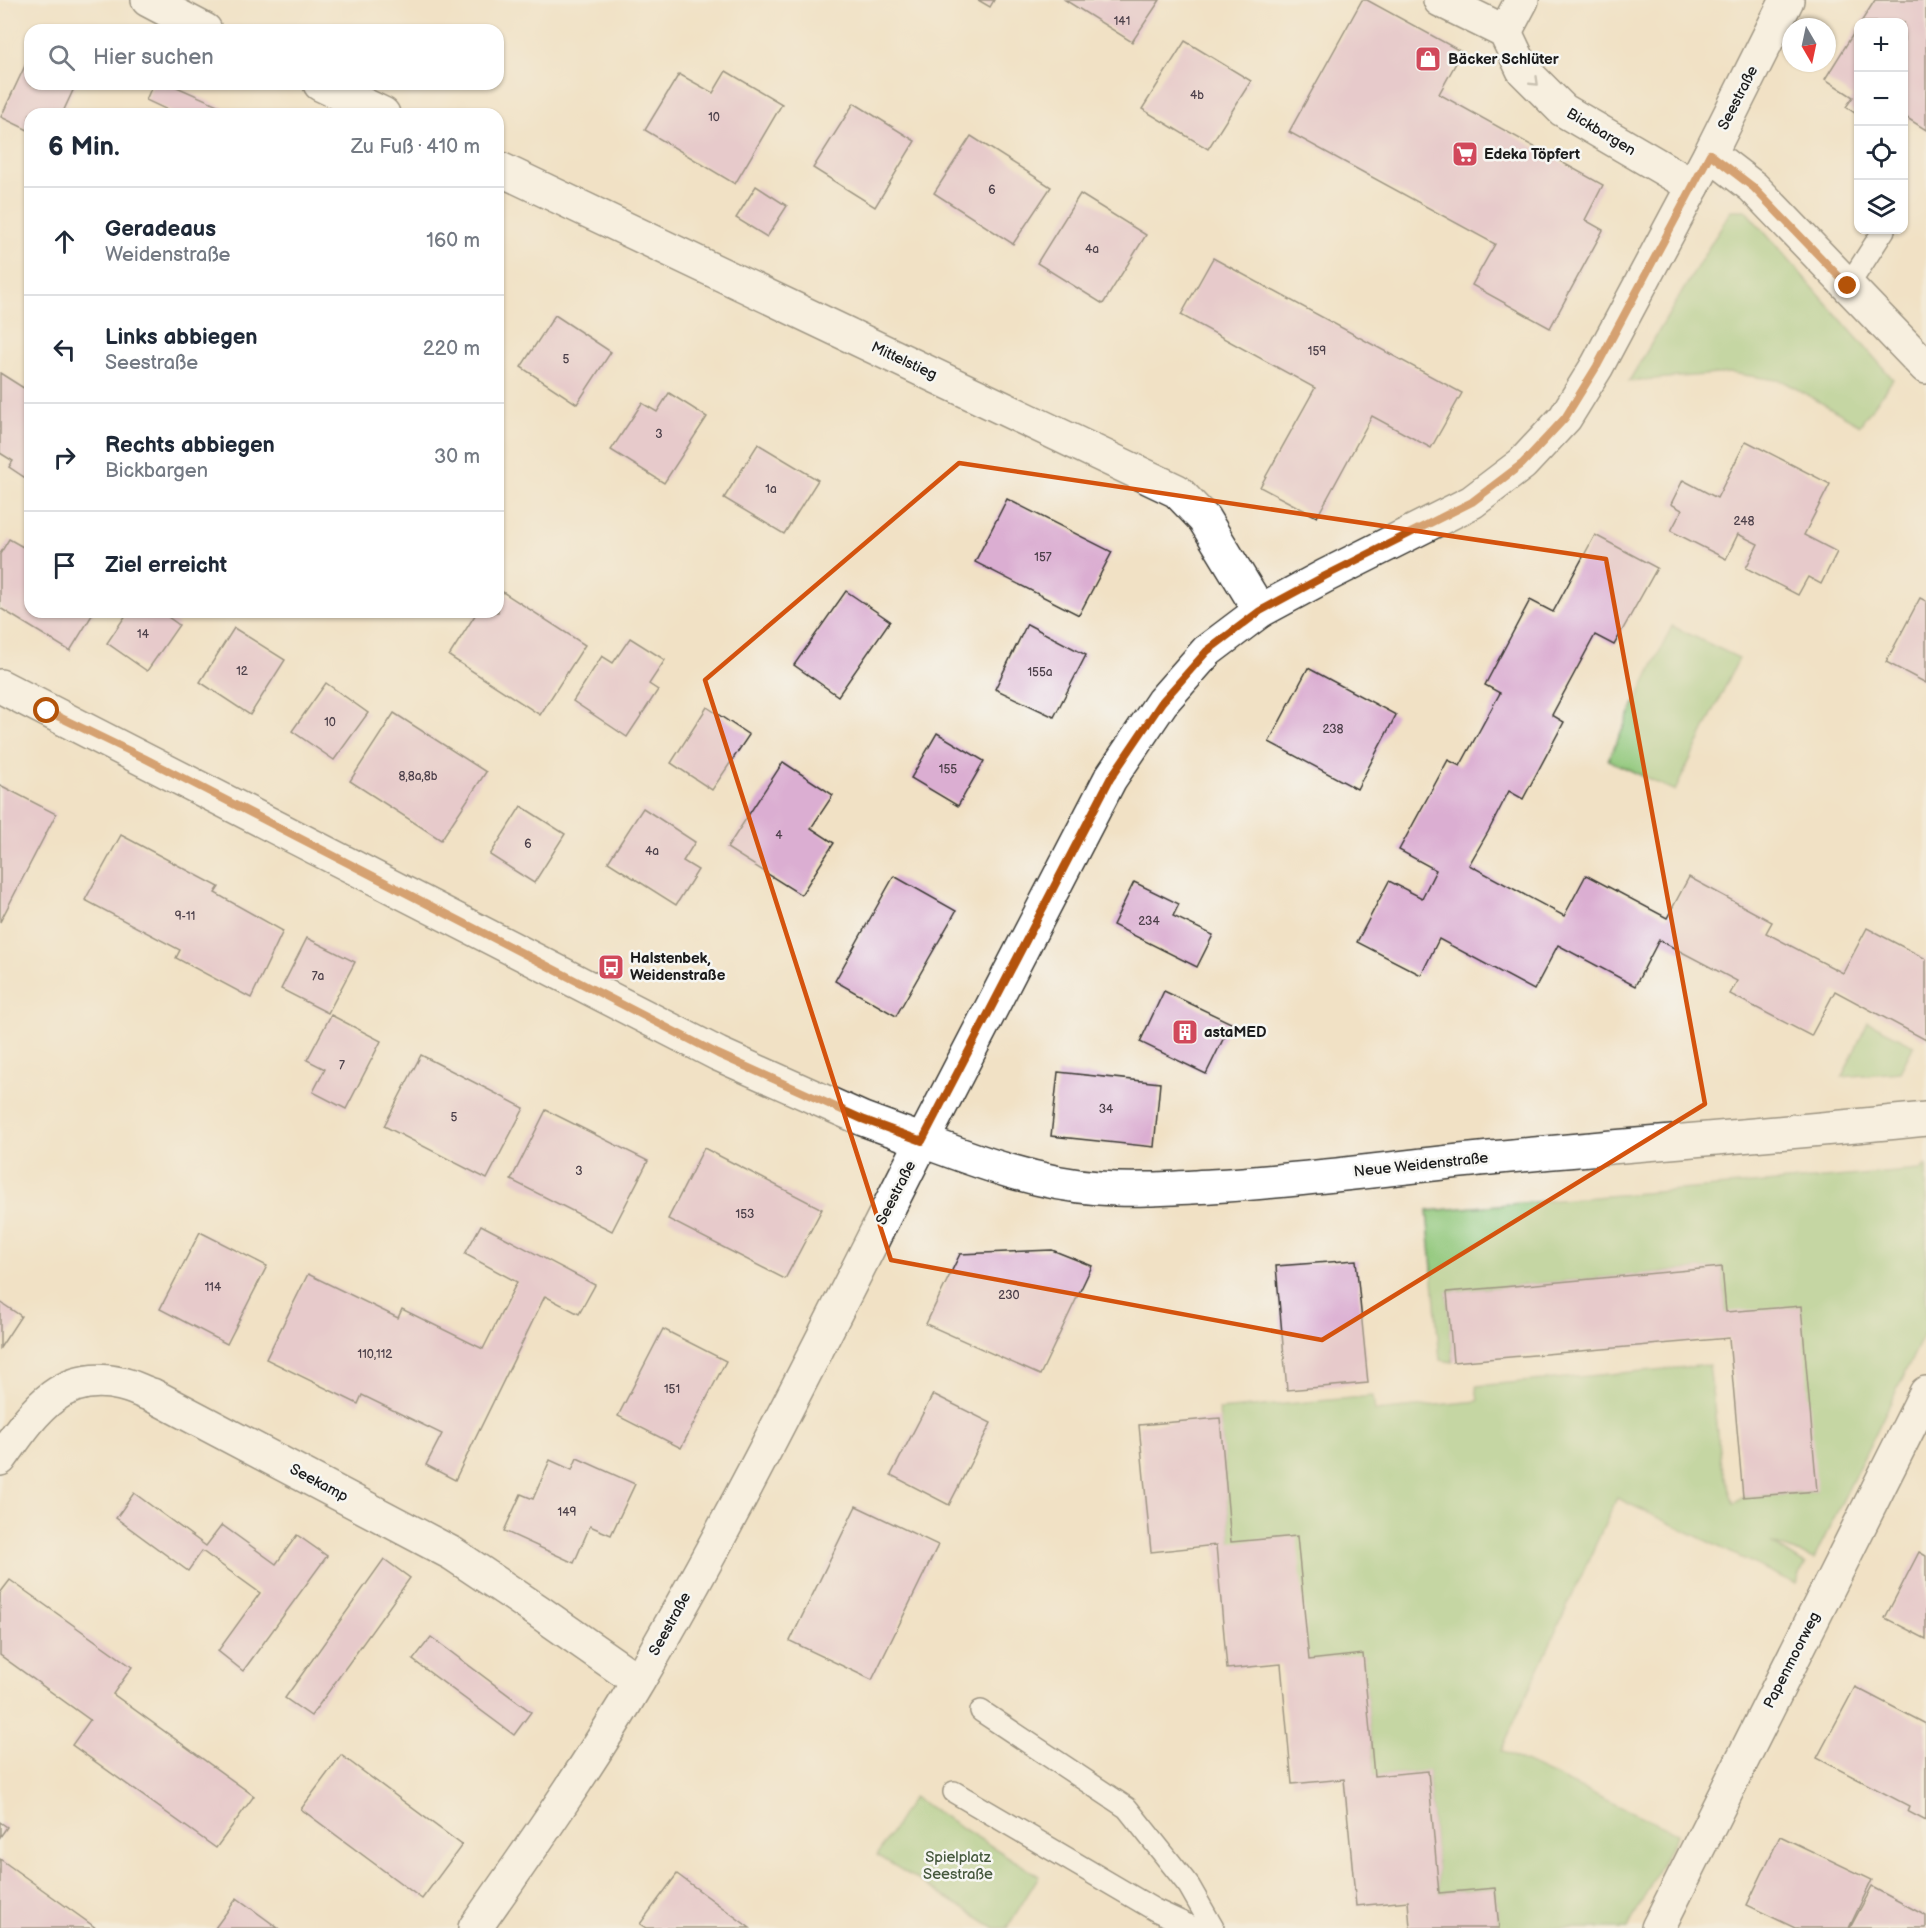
<!DOCTYPE html>
<html lang="de">
<head>
<meta charset="utf-8">
<style>
	body { margin:0; font-family:"Balsamiq Sans",sans-serif; background:#f2f2f3; color:#1f2937 }
	.controls { position:absolute; right:18px; top:18px; display:grid; overflow:hidden; border-radius:12px; box-shadow:0 2px 4px #0004 }
	.controls button { width:54px; height:54px; display:grid; place-items:center; padding:0; border:0; border-bottom:2px solid #e0e1e3; background:#fff; color:#1f2937; font:30px sans-serif }
	.compass { position:absolute; left:1782px; top:18px; width:54px; height:54px; border-radius:50%; background:#fff; box-shadow:0 2px 4px #0004; rotate:171deg }
	.stop { position:absolute; width:18px; height:18px; margin:-14px; border:4px solid #b45309; border-radius:50%; background:#fff }
	.stop.end { background:#b45309; border-color:#fff; box-shadow:0 2px 6px #0008 }
	.list { margin:0; padding:0; list-style:none }
	h2 { display:flex; justify-content:space-between; align-items:center; height:78px; margin:0; padding:0 24px; font-size:26px }
	h2 small { font-size:20px; font-weight:400; color:#747a83 }
	.list li { display:grid; grid-template-columns:39px 1fr auto; gap:18px; align-items:center; box-sizing:border-box; height:108px; padding:0 24px; border-top:2px solid #e0e1e3 }
	.list b { display:block; font-size:22px; white-space:nowrap }
	.list p { margin:0; font-size:20px; white-space:nowrap; color:#747a83 }
	.list em { font-size:20px; font-style:normal; color:#747a83 }
	.icon { flex:none; width:33px; height:33px; fill:none; stroke:currentColor; stroke-width:2; stroke-linecap:round; stroke-linejoin:round }
	.map { position:relative; flex:none; width:1926px; height:1928px; overflow:hidden }
	.search { position:absolute; background:#fff; box-shadow:0 2px 4px #0004; left:24px; top:24px; width:480px; height:66px; display:flex; align-items:center; gap:15px; box-sizing:border-box; padding:0 21px; border-radius:18px; color:#747a83; font-size:22px }
	.panel { position:absolute; background:#fff; box-shadow:0 2px 4px #0004; left:24px; top:108px; width:480px; height:510px; border-radius:18px }
	.map>svg:first-child { display:block }
	.green { fill:#91c77a; stroke:#56724b; stroke-width:1.5 }
	.building { fill:#dbaed2 }
	.lines { fill:none; stroke-linecap:round; stroke-linejoin:round }
	.lane-casing { stroke:#3c3a35; stroke-width:24 }
	.street-casing { stroke:#3c3a35; stroke-width:36 }
	.secondary-casing { stroke:#3c3a35; stroke-width:36 }
	.lane { stroke:#fff; stroke-width:21 }
	.street { stroke:#fff; stroke-width:33 }
	.secondary { stroke:#fff; stroke-width:33 }
	.oneway { stroke:#999 }
	.route { stroke:#b45309; stroke-width:8 }
	.marked { fill:none; stroke:#d4530e; stroke-width:4.5; stroke-linejoin:round }
	.labels { text-anchor:middle; dominant-baseline:central; stroke-width:5; stroke-linejoin:round; paint-order:stroke }
	.number-label { font-size:12px; fill:#4c404a }
	.poi-label { font-size:15px; font-weight:bold; fill:#1c1c1c; stroke:#f6f6f2; text-anchor:start }
	.street-label { font-size:15px; fill:#1c1c1c; stroke:#f6f6f2 }
	.park-label { font-size:15px; fill:#45583d; stroke:#f6f6f2 }
</style>
</head>
<body>
<div class="map">
<svg width="1926" height="1928" viewBox="0 0 1926 1928">
	<rect width="100%" height="100%" fill="#f6f6f2"/>
	<filter id="ink" filterUnits="userSpaceOnUse"><feTurbulence type="fractalNoise" baseFrequency=".0167" numOctaves="2"/><feDisplacementMap in="SourceGraphic" scale="12" xChannelSelector="R" yChannelSelector="G"/><feConvolveMatrix kernelMatrix="1 2 1 2 8 2 1 2 1" color-interpolation-filters="sRGB"/></filter>
	<filter id="wash" filterUnits="userSpaceOnUse"><feTurbulence type="fractalNoise" baseFrequency=".008" numOctaves="4" result="noise"/><feDisplacementMap in="SourceGraphic" scale="24" xChannelSelector="R" yChannelSelector="G"/><feGaussianBlur stdDeviation="1.35" result="paint"/><feColorMatrix in="noise" values="0 0 0 0 0 0 0 0 0 0 0 0 0 0 0 0 0 1.4 0 .05"/><feComposite in="paint" operator="in"/></filter>
	<g filter="url(#wash)">
		<rect width="100%" height="100%" fill="#f1e1c5"/>
		<g class="green">
			<path d="M1731,210h14l148,169 -33,46 -77,-44 -52,-8 -102,8z"/>
			<path d="M1672,626l67,32 -64,133 -67,-31z"/>
			<path d="M1868,1022l46,23 -14,27 -58,5z"/>
			<path d="M1926,1165v165l-112,229 -43,-16 34,22 -9,19 -179,-86 -116,253 176,82 -49,95h-129l-4,-40 -56,5 -11,-122 -54,5 -11,-121 -54,5 -78,-118 -12,-132 154,-14 2,15 103,-10 -2,-15 233,-21 12,101 13,38 9,-7 73,-6 -90,-179 -4,-45 -275,25 6,70 -13,-2 -13,-149 493,-41z"/>
			<path d="M913,1797l126,79 -32,52h-12l-118,-73z"/>
		</g>
		<g id="blocks">
			<g class="building">
				<path d="M978,0h16l-4,7z"/>
				<path d="M1065,0h95l-28,42z"/>
				<path d="M1362,0h5l95,52 -23,42 164,91 -18,35 18,10 -53,98 -78,-43 23,-41 -206,-112z"/>
				<path d="M1875,0h51v130l-22,-14v-94h-43z"/>
				<path d="M1858,26v89l-12,-8 7,-10 -28,-18z"/>
				<path d="M1185,41l66,40 -43,68 -66,-40z"/>
				<path d="M30,55v29h46l-14,30h-32v17l-29,-14z"/>
				<path d="M726,71l56,33 -47,80 -90,-54 34,-56 34,19z"/>
				<path d="M153,84h17l59,26 -2,4h-56l1,-2 -26,-12z"/>
				<path d="M854,103l61,38 -40,66 -62,-39z"/>
				<path d="M971,136l80,51 -38,57 -79,-51z"/>
				<path d="M756,186l31,20 -20,31 -31,-19z"/>
				<path d="M1080,194l66,41 -43,69 -66,-41z"/>
				<path d="M1213,258l249,135 -31,55 -59,-32 -55,101 -57,-30 55,-99 -134,-73z"/>
				<path d="M555,315l56,37 -34,52 -56,-37z"/>
				<path d="M0,373l30,19v89l-21,-14 4,-6 -13,-8z"/>
				<path d="M669,393l38,24 -43,66 -53,-33 31,-47 15,9z"/>
				<path d="M1746,441l84,43 -26,51 33,17 -16,32 -13,-7 -10,18 -52,-27 12,-24 -20,-10 -12,25 -55,-28 11,-21 -11,-6 12,-24 34,18z"/>
				<path d="M758,444l60,36 -34,54 -60,-36z"/>
				<path d="M1007,499l105,53 -33,63 -104,-53z"/>
				<path d="M1595,535l62,33 -43,77 -19,-10 -43,80 12,7 -41,77 -14,-8 -21,41 -19,33 95,51 22,-41 81,43 22,-41 83,45 -6,11 77,40 24,-45 59,31v81l-91,-49 -24,45 -81,-42 7,-13 -78,-41 -24,46 -77,-41 -24,45 -95,-51 -18,36 -64,-33 32,-61 33,17 14,-28 -37,-20 49,-90 12,6 40,-73 -15,-8 45,-85 23,12z"/>
				<path d="M9,539l21,12v61h64l-24,39 -70,-43v-54z"/>
				<path d="M498,589l87,56 -45,70 -91,-59 28,-44h21z"/>
				<path d="M846,591l44,30 -52,75 -44,-31z"/>
				<path d="M1920,598l6,3v82l-40,-21z"/>
				<path d="M128,612h33l18,13 -32,46 -40,-28z"/>
				<path d="M1027,624l59,31 -32,62 -59,-28z"/>
				<path d="M234,628l51,32 -35,55 -50,-33z"/>
				<path d="M630,638l35,22 -16,24 9,6 -31,47 -54,-36 29,-45 11,7z"/>
				<path d="M1308,668l88,47 -39,74 -88,-47z"/>
				<path d="M326,683l42,30 -34,47 -42,-29z"/>
				<path d="M707,707l42,28 -37,55 -41,-27z"/>
				<path d="M394,713l92,59 -45,68 -91,-59z"/>
				<path d="M937,733l47,28 -26,45 -47,-28z"/>
				<path d="M783,762l50,33 -22,33 23,15 -33,52 -74,-47z"/>
				<path d="M0,785l56,29 -56,108z"/>
				<path d="M521,806l44,28 -31,49 -44,-28z"/>
				<path d="M643,808l52,34 -12,19 15,9 -22,35 -68,-43z"/>
				<path d="M121,835l98,52 -4,6 68,38 -32,67 -75,-40 4,-8 -95,-50z"/>
				<path d="M894,876l62,35 -60,105 -61,-35z"/>
				<path d="M1134,882l45,22 -6,12 40,19 -16,32 -84,-42z"/>
				<path d="M307,938l48,24 -27,51 -47,-24z"/>
				<path d="M1164,991l67,32 -25,51 -66,-32z"/>
				<path d="M331,1015l50,26 -35,68 -33,-17 12,-23 -18,-9z"/>
				<path d="M421,1055l103,53 -37,71 -103,-53z"/>
				<path d="M1058,1072l102,11 -6,64 -103,-11z"/>
				<path d="M546,1110l102,51 -36,70 -101,-51z"/>
				<path d="M704,1148l118,61 -37,70 -117,-60z"/>
				<path d="M481,1225l114,60 -16,29 -34,-18 -90,184 -29,-15 16,-31 -80,-39 -4,9 -92,-45 42,-85 90,44 4,-9 81,40 34,-67 -52,-28z"/>
				<path d="M200,1232l67,34 -40,78 -67,-35z"/>
				<path d="M1052,1250l40,16 -52,109 -114,-51 34,-70z"/>
				<path d="M1356,1260l12,123 -81,7 -11,-124z"/>
				<path d="M1722,1267l4,45 75,-6 16,185 -74,6 -14,-159 -276,24 -6,-70z"/>
				<path d="M0,1302l21,14 -21,32z"/>
				<path d="M663,1329l63,32 -45,87 -63,-32z"/>
				<path d="M933,1394l58,29 -42,82 -58,-30z"/>
				<path d="M1220,1418l11,124 66,-6 12,124 54,-6 11,122 54,-5 11,122 56,-5 4,40h-89l-2,-27 -52,5 -12,-127 -52,5 -11,-120 -54,5 -11,-124 -65,7 -12,-127z"/>
				<path d="M577,1458l58,26 -24,51 -21,-9 -16,37 -70,-32 17,-37 12,5 17,-39 22,10z"/>
				<path d="M134,1493l72,53 16,-21 54,39 21,-29 30,21 -84,115 -25,-20 42,-58 -58,-42 -14,20 -72,-53z"/>
				<path d="M856,1506l82,39 -66,135 -82,-39z"/>
				<path d="M1919,1552l7,4v83l-41,-21z"/>
				<path d="M384,1559l26,19 -99,138 -26,-18z"/>
				<path d="M10,1580l122,87 -19,27 141,102 -38,52 -144,-103 18,-25 -90,-65v-62z"/>
				<path d="M431,1637l100,75 -17,23 -101,-75z"/>
				<path d="M1855,1687l71,37v97l-19,-10 2,-5 -92,-48z"/>
				<path d="M341,1755l121,90 -40,54 -121,-90z"/>
				<path d="M0,1822l7,5 -7,10z"/>
				<path d="M1780,1836l92,44 -23,48h-54l-48,-23z"/>
				<path d="M0,1859l96,69h-96z"/>
				<path d="M677,1874l73,54h-104l-6,-4z"/>
				<path d="M1872,1887l54,29v12h-76z"/>
				<path d="M237,1898l41,30h-63z"/>
			</g>
		</g>
	</g>
	<g filter="url(#ink)">
		<use href="#blocks" fill-opacity="0" stroke="#3c3a35" stroke-width="1.5"/>
		<g class="lines">
			<g class="lane-casing">
				<g id="lane">
					<path d="M1848,286l36,-56"/>
					<path d="M981,1711l146,97 62,78 24,42"/>
					<path d="M954,1792l201,118 39,18"/>
				</g>
			</g>
			<g class="street-casing">
				<g id="street">
					<path d="M148,0l57,30"/>
					<path d="M1440,0l65,32 18,38 40,40 130,76"/>
					<path d="M1505,32l17,-32"/>
					<path d="M320,84l63,30"/>
					<path d="M1710,154l43,33 173,180"/>
					<path d="M498,168l679,323 27,28 56,92"/>
					<path d="M923,1141c56,21 115,43 176,47 37,3 75,0 112,-2 93,-5 186,-19 279,-28 145,-14 291,-24 436,-39"/>
					<path d="M0,1459c31,-43 59,-90 121,-75 11,2 21,8 31,11l301,159 85,57 100,70"/>
					<path d="M1658,1928l268,-535"/>
				</g>
			</g>
			<g class="secondary-casing">
				<g id="secondary">
					<path d="M0,686l718,368 145,65 60,22"/>
					<path d="M475,1928c57,-81 114,-163 164,-248 102,-175 191,-357 283,-538 62,-121 126,-242 188,-363l52,-77 45,-51 53,-40 65,-35 147,-74 50,-38 43,-46 32,-52 113,-212 77,-154"/>
				</g>
			</g>
			<use href="#lane" class="lane"/>
			<use href="#street" class="street"/>
			<use href="#secondary" class="secondary"/>
		</g>
		<defs><path id="oneway-chevron" d="M-2-3.5L2.5 0L-2 3.5" fill="none" stroke-width="1.6" stroke-linecap="round" stroke-linejoin="round" transform="scale(1.5)"/></defs>
		<use class="oneway" href="#oneway-chevron" transform="translate(1535 82) rotate(44)"/>
	</g>
	<g class="lines" filter="url(#ink)">
		<path class="route" d="M47,711l97,47 574,296 144,65 60,22 188,-362 52,-77 45,-51 53,-40 65,-35 147,-74 50,-38 43,-46 32,-52 113,-212 43,33 95,99"/>
	</g>
	<path d="M0 0H1926V1928H0ZM959,463l647,96 99,545 -383,236 -431,-80 -186,-580z" fill="#f1e1c5" fill-opacity=".55" fill-rule="evenodd"/>
	<path class="marked" d="M959,463l647,96 99,545 -383,236 -431,-80 -186,-580z"/>
	<defs>
		<g id="shop-square" transform="scale(1.35)"><rect x="-9" y="-9" width="18" height="18" rx="4" fill="#d1495b" stroke="#f6f6f2"/><path d="M-5-2.5h2.3a2.7 3.5 0 0 1 5.4 0H5L5.5 6h-11ZM-1.5-2.5h3a1.5 2.3 0 0 0-3 0Z" fill="#fff"/></g>
		<g id="supermarket-square" transform="scale(1.35)"><rect x="-9" y="-9" width="18" height="18" rx="4" fill="#d1495b" stroke="#f6f6f2"/><path d="M-6-5.5h2.5l.6 2H6L4.5 2H-2.5L-4.4-4H-6ZM-1.5 3.2a1.3 1.3 0 1 0 .1 0ZM3 3.2a1.3 1.3 0 1 0 .1 0Z" fill="#fff"/></g>
		<g id="bus-square" transform="scale(1.35)"><rect x="-9" y="-9" width="18" height="18" rx="4" fill="#d1495b" stroke="#f6f6f2"/><path d="M-5-6H5V4H4V6H2V4H-2V6H-4V4H-5ZM-3.5-4V0h7V-4ZM-3.5 1.2v1.5H-2V1.2ZM2 1.2v1.5H3.5V1.2Z" fill="#fff"/></g>
		<g id="building-square" transform="scale(1.35)"><rect x="-9" y="-9" width="18" height="18" rx="4" fill="#d1495b" stroke="#f6f6f2"/><path d="M-4-6H4V6H1V3H-1V6H-4ZM-2.5-4.3h1.7v1.8h-1.7ZM.8-4.3h1.7v1.8H.8ZM-2.5-1h1.7V.8h-1.7ZM.8-1h1.7V.8H.8Z" fill="#fff"/></g>
	</defs>
	<g fill-rule="evenodd">
		<use href="#shop-square" x="1428" y="59"/>
		<use href="#supermarket-square" x="1465" y="154"/>
		<use href="#bus-square" x="611" y="967"/>
		<use href="#building-square" x="1185" y="1032"/>
	</g>
	<g class="labels">
		<g class="number-label">
			<text x="1122" y="21">141</text>
			<text x="1197" y="95">4b</text>
			<text x="714" y="117">10</text>
			<text x="992" y="190">6</text>
			<text x="1092" y="249">4a</text>
			<text x="1317" y="351">159</text>
			<text x="566" y="359">5</text>
			<text x="659" y="434">3</text>
			<text x="771" y="489">1a</text>
			<text x="1744" y="521">248</text>
			<text x="1043" y="557">157</text>
			<text x="143" y="634">14</text>
			<text x="242" y="671">12</text>
			<text x="1040" y="672">155a</text>
			<text x="330" y="722">10</text>
			<text x="1333" y="729">238</text>
			<text x="948" y="769">155</text>
			<text x="418" y="776">8,8a,8b</text>
			<text x="779" y="835">4</text>
			<text x="528" y="844">6</text>
			<text x="652" y="851">4a</text>
			<text x="185" y="916">9-11</text>
			<text x="1149" y="921">234</text>
			<text x="318" y="976">7a</text>
			<text x="342" y="1065">7</text>
			<text x="1106" y="1109">34</text>
			<text x="454" y="1117">5</text>
			<text x="579" y="1171">3</text>
			<text x="745" y="1214">153</text>
			<text x="213" y="1287">114</text>
			<text x="1009" y="1295">230</text>
			<text x="375" y="1354">110,112</text>
			<text x="672" y="1389">151</text>
			<text x="567" y="1512">149</text>
		</g>
		<g class="poi-label">
			<text x="1448" y="59">Bäcker Schlüter</text>
			<text x="1484" y="154">Edeka Töpfert</text>
			<text x="630" y="958">Halstenbek,<tspan x="630" dy="17">Weidenstraße</tspan></text>
			<text x="1204" y="1032">astaMED</text>
		</g>
		<g class="street-label">
			<text transform="translate(1738 98) rotate(-63)">Seestraße</text>
			<text transform="translate(1601 132) rotate(31)">Bickbargen</text>
			<text transform="translate(904 361) rotate(25)">Mittelstieg</text>
			<text transform="translate(1421 1165) rotate(-6)">Neue Weidenstraße</text>
			<text transform="translate(896 1193) rotate(-63)">Seestraße</text>
			<text transform="translate(319 1483) rotate(28)">Seekamp</text>
			<text transform="translate(670 1624) rotate(-61)">Seestraße</text>
			<text transform="translate(1792 1660) rotate(-63)">Papenmoorweg</text>
		</g>
		<g class="park-label">
			<text x="958" y="1857">Spielplatz<tspan x="958" dy="17">Seestraße</tspan></text>
		</g>
	</g>
</svg>
<div class="controls">
<button>+</button>
<button>−</button>
<button><svg class="icon" aria-label="locate" viewBox="0 0 24 24"><circle cx="12" cy="12" r="6"/><path d="M12 2v4M12 18v4M2 12h4M18 12h4"/></svg></button>
<button><svg class="icon" aria-label="layers" viewBox="0 0 24 24"><path d="M12 4l9 5-9 5-9-5zM3 14l9 5 9-5"/></svg></button>
</div>
<svg class="compass" viewBox="-18 -18 36 36"><path d="M0-13l5 13h-10z" fill="#e53935"/><path d="M0 13l5-13h-10z" fill="#747a83"/></svg>
<div class="stop" style="left:47px;top:711px"></div>
<div class="stop end" style="left:1848px;top:286px"></div>
<div class="search"><svg class="icon" aria-label="search" viewBox="0 0 24 24"><circle cx="10" cy="10" r="6"/><path d="M15 15l6 6"/></svg>Hier suchen</div>
<section class="panel">
<h2>6 Min.<small>Zu Fuß · 410 m</small></h2>
<ul class="list">
<li><svg class="icon" aria-label="ahead" viewBox="0 0 24 24"><path d="M12 20V5M6 11l6-6 6 6"/></svg><div><b>Geradeaus</b><p>Weidenstraße</p></div><em>160 m</em></li>
<li><svg class="icon" aria-label="left" viewBox="0 0 24 24"><path d="M17 20v-9H6M10 6l-5 5 5 5"/></svg><div><b>Links abbiegen</b><p>Seestraße</p></div><em>220 m</em></li>
<li><svg class="icon" aria-label="right" viewBox="0 0 24 24"><path d="M7 20v-9h11M14 6l5 5-5 5"/></svg><div><b>Rechts abbiegen</b><p>Bickbargen</p></div><em>30 m</em></li>
<li><svg class="icon" aria-label="arrive" viewBox="0 0 24 24"><path d="M6 21V4h12l-3 4 3 4H6"/></svg><div><b>Ziel erreicht</b></div></li>
</ul>
</section>
</div>
</body>
</html>
